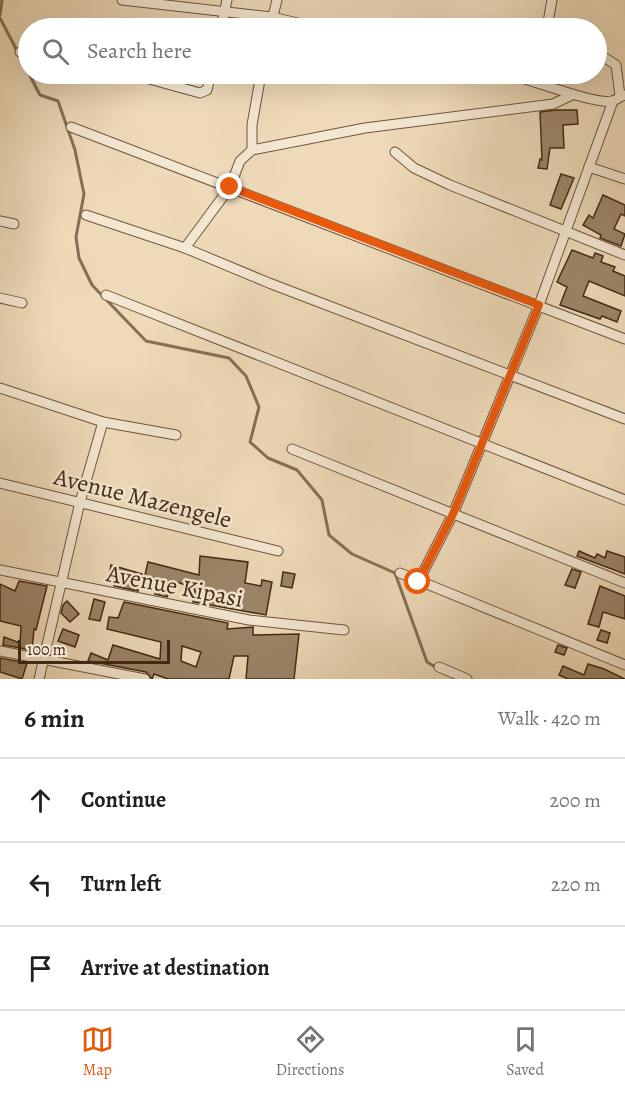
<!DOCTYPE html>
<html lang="en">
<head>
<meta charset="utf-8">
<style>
	body { margin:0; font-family:Alegreya,serif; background:#f6f6f6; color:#202124 }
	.scale { position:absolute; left:18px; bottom:15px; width:152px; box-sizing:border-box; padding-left:6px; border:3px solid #442913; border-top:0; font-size:16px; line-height:21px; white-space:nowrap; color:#442913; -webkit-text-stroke:4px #f4e7d2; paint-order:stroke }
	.stop { position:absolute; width:18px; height:18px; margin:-14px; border:4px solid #ea580c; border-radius:50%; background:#fff }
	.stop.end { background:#ea580c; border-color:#fff; box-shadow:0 2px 6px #0008 }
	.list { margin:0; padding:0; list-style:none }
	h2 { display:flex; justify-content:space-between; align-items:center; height:78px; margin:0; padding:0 24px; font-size:26px }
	h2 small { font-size:20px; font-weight:400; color:#757577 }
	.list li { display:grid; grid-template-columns:39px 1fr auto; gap:18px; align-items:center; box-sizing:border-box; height:84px; padding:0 24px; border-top:2px solid #e0e0e0 }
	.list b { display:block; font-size:22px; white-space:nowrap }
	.list em { font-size:20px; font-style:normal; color:#757577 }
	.icon { flex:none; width:33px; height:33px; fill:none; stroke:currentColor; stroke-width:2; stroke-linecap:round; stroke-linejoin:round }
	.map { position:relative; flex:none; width:625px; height:679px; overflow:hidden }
	.search { position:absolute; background:#fff; box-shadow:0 6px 24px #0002; left:18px; right:18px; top:18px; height:66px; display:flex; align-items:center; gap:15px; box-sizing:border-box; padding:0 21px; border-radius:33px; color:#757577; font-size:22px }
	.sheet { height:330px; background:#fff }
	nav { display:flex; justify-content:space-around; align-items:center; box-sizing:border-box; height:84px; border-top:2px solid #e0e0e0; background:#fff; font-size:16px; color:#757577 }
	nav a { display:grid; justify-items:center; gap:3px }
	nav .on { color:#ea580c }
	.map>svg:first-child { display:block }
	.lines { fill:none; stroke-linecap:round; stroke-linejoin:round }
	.stream { stroke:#876f55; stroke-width:3 }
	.building { fill:#9c8569; stroke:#442913; stroke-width:1.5; fill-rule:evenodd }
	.minor-casing { stroke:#6e553c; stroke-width:11 }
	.minor { stroke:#f4e7d2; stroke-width:9 }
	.route { stroke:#ea580c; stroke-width:8 }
	.labels { text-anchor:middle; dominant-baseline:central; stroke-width:5; stroke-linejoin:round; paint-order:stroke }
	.street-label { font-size:24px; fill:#442913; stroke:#f4e7d2 }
</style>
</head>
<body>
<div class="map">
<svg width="625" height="679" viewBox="0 0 625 679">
	<rect width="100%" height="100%" fill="#eedab9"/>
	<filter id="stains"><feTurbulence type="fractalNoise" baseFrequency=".00333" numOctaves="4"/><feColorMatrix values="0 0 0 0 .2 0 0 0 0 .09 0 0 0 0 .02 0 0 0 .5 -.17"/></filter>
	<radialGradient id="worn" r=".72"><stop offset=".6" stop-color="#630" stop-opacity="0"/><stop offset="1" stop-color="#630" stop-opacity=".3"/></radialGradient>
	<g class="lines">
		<g class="stream">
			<path d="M0,15l2,-15"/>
			<path d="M0,18l40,77 18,6 17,49 9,44 -8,43 3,21 13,27 54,56 83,17 17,18 13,31 -9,35 18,16 29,12 25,30 7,35 23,19 43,19 32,89 10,6"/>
		</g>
	</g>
	<g class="building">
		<path d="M556,110h21l1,14 -15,1 1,23h-14l-3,21 -9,-1 2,-9 2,1 -2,-48z"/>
		<path d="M561,174l13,4 -13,31 -11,-4z"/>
		<path d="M603,195l22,10v11l-4,-2 -7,15 11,5 -4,12 -21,-8 1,-3 -18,-10 6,-10 4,3z"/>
		<path d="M572,250l21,8 2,-5 8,3 -2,6 14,5 -2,4 12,5v20l-36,-15 -6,15 38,15 -4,11 -15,-6 -2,3 -40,-14 7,-18 -10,-5z"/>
		<path d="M579,551l16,7 2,-4 8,4 2,-7 18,6v17l-48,-18z"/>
		<path d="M200,556l48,6 -3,21 16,3 1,-6 10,2 -6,33 -73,-13 2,-13 -20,-8 -8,16 -12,-3 7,-14 -17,-5 3,-13 51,13z"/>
		<path d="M111,565l31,9 -4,17 -24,-5 2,-7 -7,-1z"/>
		<path d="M572,569l9,3 -6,16 -10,-3z"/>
		<path d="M283,572l12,2 -3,14 -11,-2z"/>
		<path d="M19,581l28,5 -11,44 -2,-1 -2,21 -29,-5 1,-8 16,6 1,-17 -21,-5v-37l15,7z"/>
		<path d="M600,586l25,10v23l-22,-7 -4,15 -11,-3z"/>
		<path d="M94,599l11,3 -5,19 -11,-2z"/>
		<path d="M67,601l12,13 -9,8 -9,-9 2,-8z"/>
		<path d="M124,602l104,21 -1,6 26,-2v8l46,-1 -5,45h-48l2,-23h-14l-5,23h-61l-14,-5 -2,5 -6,-7 -58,-11 3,-8 17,7 5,-15 47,14 1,-17 -54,-13 2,-12 9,1zM182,646l19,6 -5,15 -15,-6z"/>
		<path d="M63,629l16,6 -4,12 -17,-6z"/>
		<path d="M601,630l9,3 -3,10 -10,-3z"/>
		<path d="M558,645l9,3 -3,7 -9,-3z"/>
		<path d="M0,658l27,5 -5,16 -22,-7z"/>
		<path d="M588,664l16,5 21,10h-57l-9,-4 4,-9 21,9z"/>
	</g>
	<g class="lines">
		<g class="minor-casing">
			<g id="minor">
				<path d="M122,0l150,17 47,11"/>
				<path d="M221,28l6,-28"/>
				<path d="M270,28l7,-28"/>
				<path d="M551,28l-3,-6 4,-22"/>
				<path d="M20,52l8,1"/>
				<path d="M596,52l20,13 4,31"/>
				<path d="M131,74l69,19 7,-3 4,-16"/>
				<path d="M508,74c22,5 87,31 104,27 5,-1 8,-5 13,-6"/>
				<path d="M71,127l554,212"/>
				<path d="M252,150v-25l9,-51"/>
				<path d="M395,152l19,16 36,17 175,70"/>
				<path d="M589,167l36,12"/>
				<path d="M86,215l99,33 84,35 356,136"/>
				<path d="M0,221l14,3"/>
				<path d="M185,248l45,-61 10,-26 12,-11 113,-22 188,-24 19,-9"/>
				<path d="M106,295l519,205"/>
				<path d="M0,298l22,5"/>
				<path d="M0,388l103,34 73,13"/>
				<path d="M292,449l333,134"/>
				<path d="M0,483l278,68"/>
				<path d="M0,570l249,50 95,10"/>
				<path d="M400,573l225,92"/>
				<path d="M418,582l35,-68 86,-209 74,-204"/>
				<path d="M0,651l145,28"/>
				<path d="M439,667l28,12"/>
				<path d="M39,679l41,-177 23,-80"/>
			</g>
		</g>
		<use href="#minor" class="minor"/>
	</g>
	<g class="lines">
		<path class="route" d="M230,187l309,118 -86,209 -35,68"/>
	</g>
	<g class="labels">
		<g class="street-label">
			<text transform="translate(143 498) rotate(14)">Avenue Mazengele</text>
			<text transform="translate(175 586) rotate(11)">Avenue Kipasi</text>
		</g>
	</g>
	<rect width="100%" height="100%" filter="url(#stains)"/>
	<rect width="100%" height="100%" fill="url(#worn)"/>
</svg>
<div class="scale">100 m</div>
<div class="stop" style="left:418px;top:582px"></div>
<div class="stop end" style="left:230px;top:187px"></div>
<div class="search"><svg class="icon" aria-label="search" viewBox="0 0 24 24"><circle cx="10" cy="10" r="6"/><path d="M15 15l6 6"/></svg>Search here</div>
</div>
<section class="sheet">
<h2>6 min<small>Walk · 420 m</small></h2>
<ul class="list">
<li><svg class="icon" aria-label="ahead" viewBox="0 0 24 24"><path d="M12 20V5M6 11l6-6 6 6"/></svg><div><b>Continue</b></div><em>200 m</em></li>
<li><svg class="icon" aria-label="left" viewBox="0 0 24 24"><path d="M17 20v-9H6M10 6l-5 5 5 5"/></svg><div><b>Turn left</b></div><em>220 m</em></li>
<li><svg class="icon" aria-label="arrive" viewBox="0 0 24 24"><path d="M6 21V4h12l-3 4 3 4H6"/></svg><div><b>Arrive at destination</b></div></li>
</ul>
</section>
<nav>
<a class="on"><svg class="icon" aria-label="map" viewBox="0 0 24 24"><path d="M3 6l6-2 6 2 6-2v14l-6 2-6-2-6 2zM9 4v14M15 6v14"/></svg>Map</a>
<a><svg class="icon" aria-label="directions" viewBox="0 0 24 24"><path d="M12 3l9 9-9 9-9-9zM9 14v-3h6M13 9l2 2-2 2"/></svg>Directions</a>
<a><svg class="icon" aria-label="saved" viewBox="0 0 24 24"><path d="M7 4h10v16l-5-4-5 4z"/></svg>Saved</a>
</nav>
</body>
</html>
